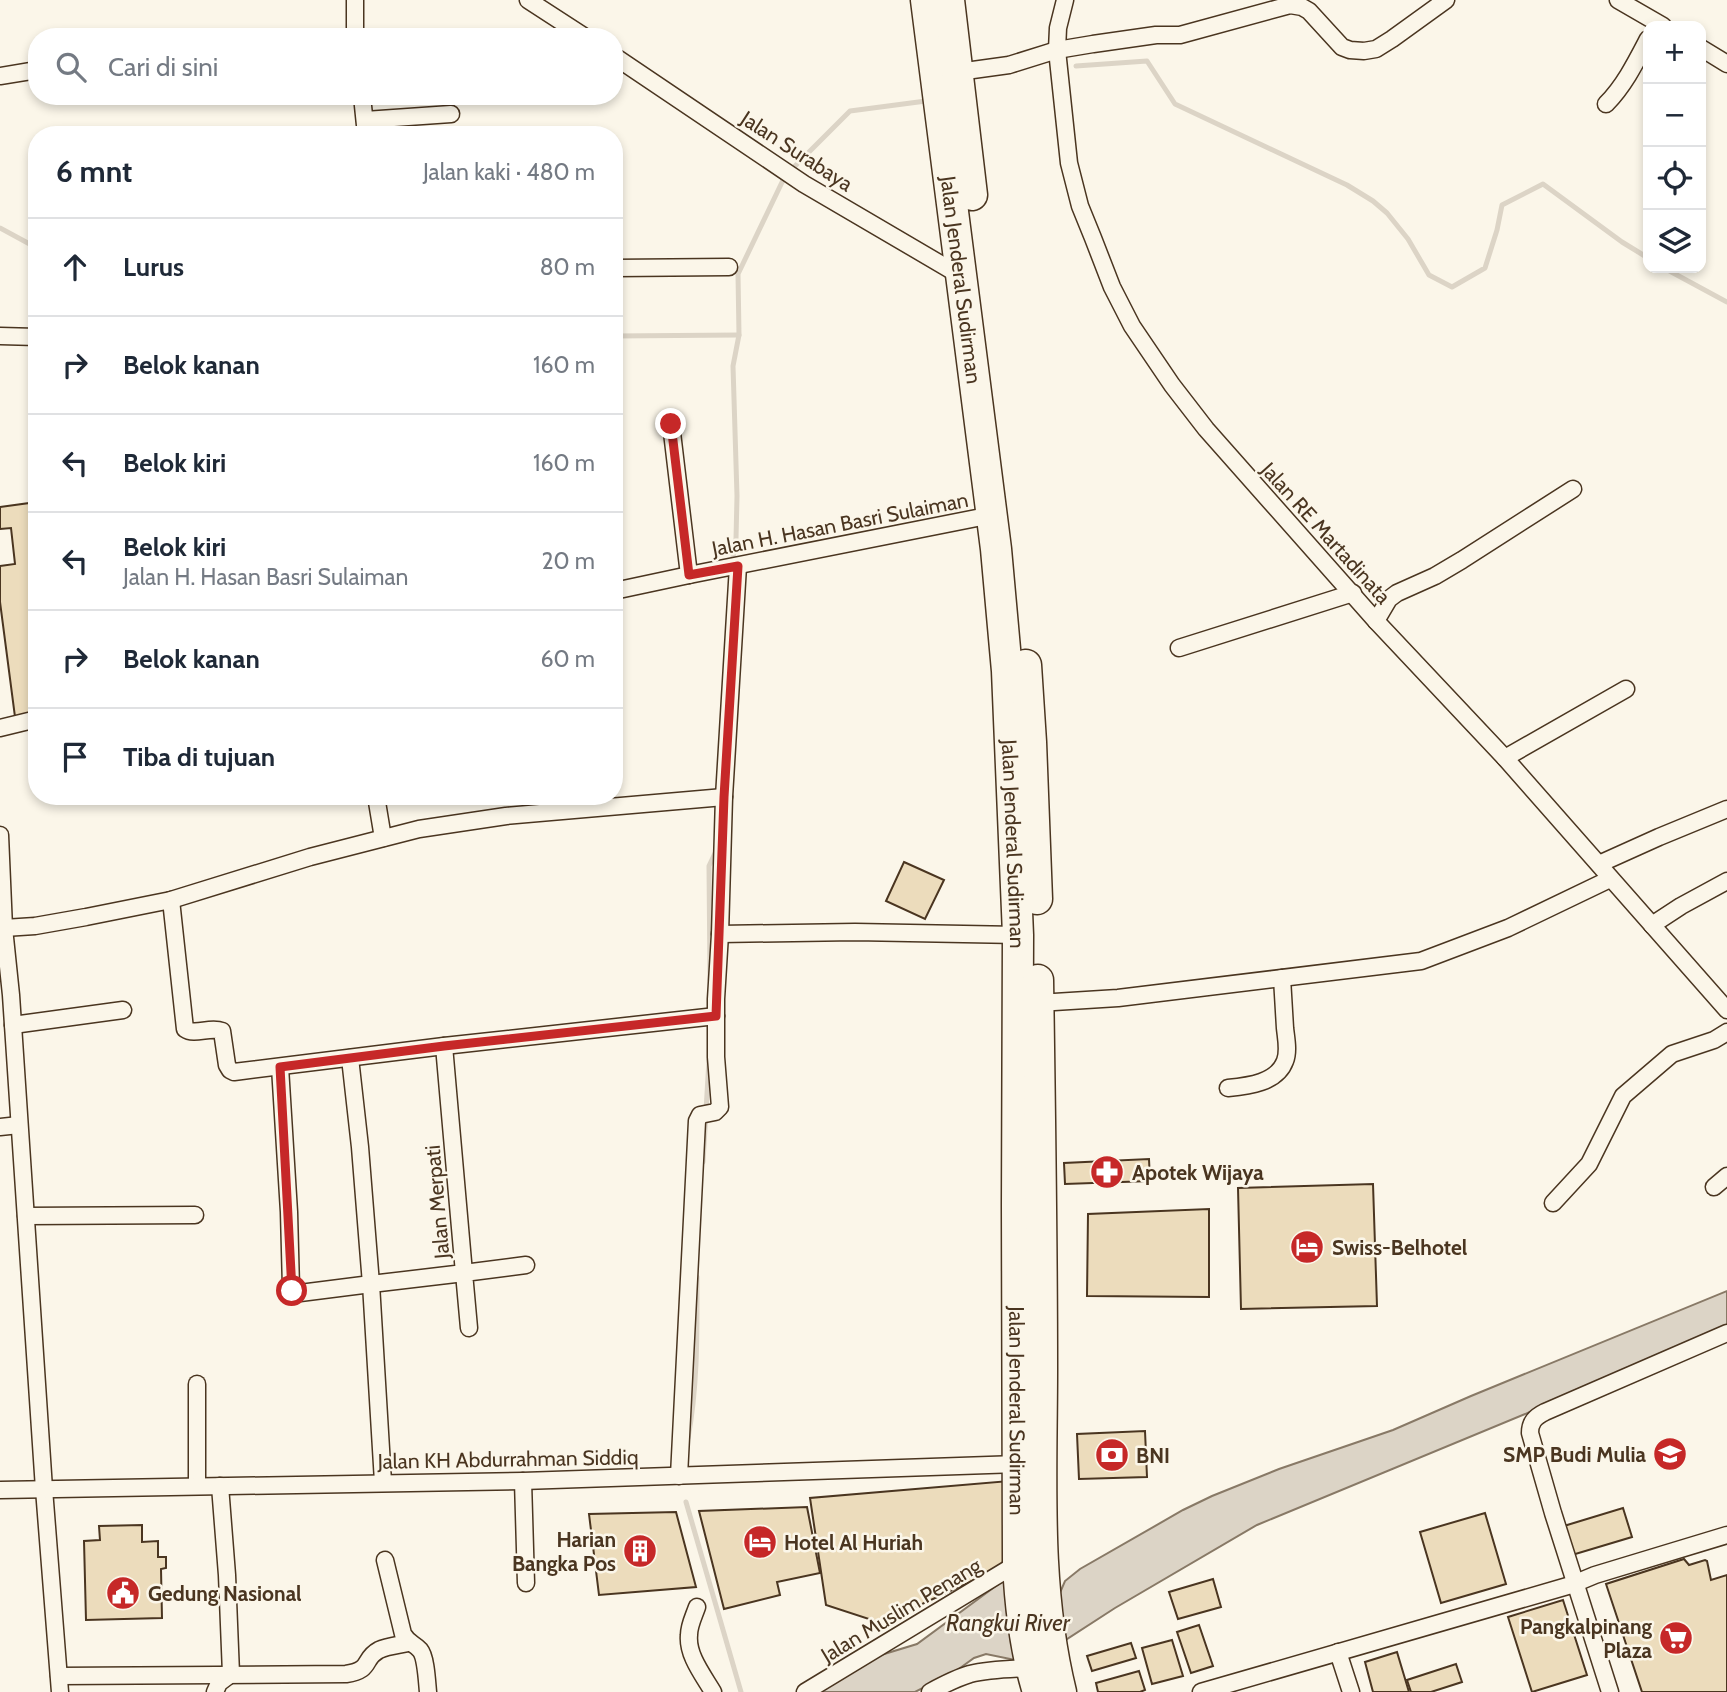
<!DOCTYPE html>
<html lang="id">
<head>
<meta charset="utf-8">
<style>
	body { margin:0; font-family:Cabin,sans-serif; background:#f2f2f3; color:#1f2937 }
	.controls { position:absolute; right:21px; top:21px; display:grid; overflow:hidden; border-radius:14px; box-shadow:0 4px 10px #0003 }
	.controls button { width:63px; height:63px; display:grid; place-items:center; padding:0; border:0; border-bottom:2px solid #e0e1e3; background:#fff; color:#1f2937; font:35px sans-serif }
	.stop { position:absolute; width:21px; height:21px; margin:-16px; border:5px solid #c62828; border-radius:50%; background:#fff }
	.stop.end { background:#c62828; border-color:#fff; box-shadow:0 2px 7px #0008 }
	.list { margin:0; padding:0; list-style:none }
	h2 { display:flex; justify-content:space-between; align-items:center; height:91px; margin:0; padding:0 28px; font-size:30px }
	h2 small { font-size:23px; font-weight:400; color:#747a83 }
	.list li { display:grid; grid-template-columns:46px 1fr auto; gap:21px; align-items:center; box-sizing:border-box; height:98px; padding:0 28px; border-top:2px solid #e0e1e3 }
	.list b { display:block; font-size:26px; white-space:nowrap }
	.list p { margin:0; font-size:23px; white-space:nowrap; color:#747a83 }
	.list em { font-size:23px; font-style:normal; color:#747a83 }
	.icon { flex:none; width:38px; height:38px; fill:none; stroke:currentColor; stroke-width:2; stroke-linecap:round; stroke-linejoin:round }
	.map { position:relative; flex:none; width:1727px; height:1692px; overflow:hidden }
	.search { position:absolute; background:#fff; box-shadow:0 4px 10px #0003; left:28px; top:28px; width:595px; height:77px; display:flex; align-items:center; gap:18px; box-sizing:border-box; padding:0 24px; border-radius:28px; color:#747a83; font-size:26px }
	.panel { position:absolute; background:#fff; box-shadow:0 4px 10px #0003; left:28px; top:126px; width:595px; height:679px; border-radius:28px }
	.map>svg:first-child { display:block }
	.water { fill:#dcd4c6; stroke:#887966; stroke-width:2 }
	.lines { fill:none; stroke-linecap:round; stroke-linejoin:round }
	.stream { stroke:#dcd4c6; stroke-width:5 }
	.building { fill:#ecdcbc; stroke:#4a3520; stroke-width:2 }
	.street-casing { stroke:#4a3520; stroke-width:19 }
	.highway-casing { stroke:#4a3520; stroke-width:33 }
	.street { stroke:#fbf6e9; stroke-width:16 }
	.highway { stroke:#fbf6e9; stroke-width:30 }
	.route { stroke:#c62828; stroke-width:9 }
	.labels { text-anchor:middle; dominant-baseline:central; stroke-width:5; stroke-linejoin:round; paint-order:stroke }
	.street-label { font-size:21px; fill:#4a3520; stroke:#fbf6e9 }
	.poi-label { font-size:21px; font-weight:bold; fill:#4a3520; stroke:#fbf6e9; text-anchor:start }
	.water-label { font-size:23px; font-style:italic; fill:#4a3520; stroke:#fbf6e9 }
</style>
</head>
<body>
<div class="map">
<svg width="1727" height="1692" viewBox="0 0 1727 1692">
	<rect width="100%" height="100%" fill="#fbf6e9"/>
	<path class="water" d="M1727,1291v37l-197,84 -273,113 -142,83 -48,31 -52,21 -29,-6 -12,4 -18,13 -41,21h-95l61,-37 36,-11 87,-64 55,15 6,-14 15,-12 103,-59 29,-14 67,-27 114,-39 78,-34z"/>
	<g class="lines">
		<g class="stream">
			<path d="M1076,66l71,-5 28,43 172,81 26,16 14,12 21,26 21,36 23,12 33,-19 12,-38 5,-25 41,-21 79,58 26,16"/>
			<path d="M0,228l37,20"/>
			<path d="M1664,268l63,34"/>
			<path d="M614,336l125,-1"/>
			<path d="M732,563l4,-24 1,-43 -4,-130 6,-31 -1,-61 47,-98 65,-65 76,-10"/>
			<path d="M710,980l-1,-114 8,-17"/>
			<path d="M703,1162l6,-102"/>
			<path d="M688,1438c10,-53 9,-108 9,-161"/>
			<path d="M686,1502l55,190"/>
		</g>
	</g>
	<g class="building">
		<path d="M37,502v89h-2l2,10v110l-22,6 -15,-115v-36l15,-2 -4,-36 -11,1v-22z"/>
		<path d="M904,862l40,18 -19,39 -39,-18z"/>
		<path d="M1149,1159l1,22 -85,3 -1,-21z"/>
		<path d="M1373,1184l4,122 -136,3 -3,-121z"/>
		<path d="M1209,1209v88l-122,-1 1,-82z"/>
		<path d="M1145,1431l2,46 -68,2 -2,-45z"/>
		<path d="M1009,1481l2,82 -130,60 -55,-18 -16,-107z"/>
		<path d="M807,1507l13,66 -43,9 3,13 -56,14 -25,-98z"/>
		<path d="M1623,1508l9,29 -60,18 -8,-29z"/>
		<path d="M676,1512l20,75 -97,8 -10,-81z"/>
		<path d="M1485,1513l21,71 -65,19 -21,-71z"/>
		<path d="M142,1525v17l16,-1v16h8v11l-5,1 1,49 -76,2 -2,-79 16,-1 -1,-14z"/>
		<path d="M1684,1559l5,6 16,-5 2,1 4,19 16,-5v117h-85l-36,-108z"/>
		<path d="M1213,1579l8,28 -43,12 -9,-27z"/>
		<path d="M1563,1600l24,75 -55,17 -24,-75z"/>
		<path d="M1199,1625l14,41 -22,7 -14,-41z"/>
		<path d="M1172,1640l11,36 -31,8 -10,-36z"/>
		<path d="M1131,1643l5,15 -44,13 -5,-15z"/>
		<path d="M1397,1652l12,40h-36l-8,-30z"/>
		<path d="M1456,1664l6,18 -31,10h-20l-4,-12z"/>
		<path d="M1139,1671l6,19 -5,2h-42l-2,-9z"/>
	</g>
	<g class="lines">
		<g class="street-casing">
			<g id="street">
				<path d="M355,0v37"/>
				<path d="M528,0l57,37"/>
				<path d="M1065,0l-7,28 -1,22 12,113 11,43 13,32 19,49 20,39 40,59 34,44 170,192 129,137 222,252"/>
				<path d="M1618,0l45,26"/>
				<path d="M1701,48l26,16"/>
				<path d="M614,56l190,128 157,92"/>
				<path d="M951,73l58,-8 48,-15 36,-6 63,-9h24l110,-30 12,2 7,4 33,36 8,3 14,1 12,-2 16,-10 54,-39"/>
				<path d="M0,76l37,-6"/>
				<path d="M362,96l4,39"/>
				<path d="M1606,104c18,-18 30,-42 42,-65"/>
				<path d="M365,120l86,-6"/>
				<path d="M614,268l115,-1"/>
				<path d="M0,336l37,1"/>
				<path d="M671,424l18,151"/>
				<path d="M614,591l75,-16 303,-60"/>
				<path d="M1376,621l13,-22 8,-6 38,-17 27,-16 111,-71"/>
				<path d="M1179,648l174,-55"/>
				<path d="M0,728l37,-9"/>
				<path d="M1505,758l121,-69"/>
				<path d="M376,796l7,42"/>
				<path d="M0,835l4,93 7,67 33,494 16,203"/>
				<path d="M1599,864l60,-27 68,-28"/>
				<path d="M171,900l14,129c10,7 25,-3 37,2l5,34 3,5 4,2 210,-26 272,-30"/>
				<path d="M1652,925l29,-19 46,-25"/>
				<path d="M4,928l31,-2 51,-9 85,-17 139,-43 109,-28 87,-13 218,-19"/>
				<path d="M720,934l135,-2 163,3"/>
				<path d="M1038,1003l80,-5 303,-37 87,-33 102,-49"/>
				<path d="M13,1025l110,-15"/>
				<path d="M280,1067l9,145 2,76 3,4 6,1 71,-9 -11,-137 -10,-89"/>
				<path d="M1228,1088c20,-2 49,-5 57,-27 4,-10 1,-23 0,-33 -1,-17 -2,-33 -3,-50"/>
				<path d="M0,1127l19,-2"/>
				<path d="M1714,1187l13,-11"/>
				<path d="M1553,1203l36,-39 34,-68 49,-42 42,-14 13,-8"/>
				<path d="M26,1216l169,-1"/>
				<path d="M469,1328l-5,-55 62,-8"/>
				<path d="M197,1384v102"/>
				<path d="M679,1476l18,-355 3,-6 15,-3 5,-5 -4,-50v-58l4,-65 4,-137 14,-231"/>
				<path d="M523,1481l3,102"/>
				<path d="M383,1482l-12,-198 93,-11 -20,-227"/>
				<path d="M0,1490l523,-9 495,-17"/>
				<path d="M385,1560l18,74c6,10 11,9 17,16 6,7 7,32 8,42"/>
				<path d="M697,1607c-3,9 -8,18 -8,28 -2,20 14,40 24,57"/>
				<path d="M1338,1652l13,40"/>
				<path d="M59,1676l287,-2c27,-4 16,-15 33,-24 8,-4 20,-5 29,-7"/>
				<path d="M215,1692l4,-9 12,-9 -4,-99 -7,-89"/>
				<path d="M805,1692l213,-129"/>
				<path d="M930,1692c13,-7 26,-14 40,-18 20,-5 41,-5 61,-6"/>
				<path d="M1201,1692l370,-107 24,-10 132,-40"/>
				<path d="M1610,1692l-57,-179 -23,-80c0,-11 5,-16 15,-21l182,-79"/>
			</g>
		</g>
		<g class="highway-casing">
			<g id="highway">
				<path id="s1" d="M926,0l70,549 11,122 11,264 -1,270 1,358c2,44 7,87 20,129"/>
				<path d="M949,0l23,195"/>
				<path d="M1026,665l5,77 6,157"/>
				<path d="M1038,980c2,129 4,259 4,389 0,107 -7,218 19,323"/>
			</g>
		</g>
		<use href="#street" class="street"/>
		<use href="#highway" class="highway"/>
	</g>
	<g class="lines">
		<path class="route" d="M292,1291l-12,-224 164,-21 272,-30 8,-219 14,-231 -49,9 -18,-151"/>
	</g>
	<defs>
		<g id="pharmacy-disc" transform="scale(1.75)"><circle r="9.5" fill="#c62828" stroke="#fbf6e9"/><path d="M-2-6h4v4h4v4h-4v4h-4v-4h-4v-4h4Z" fill="#fff"/></g>
		<g id="hotel-disc" transform="scale(1.75)"><circle r="9.5" fill="#c62828" stroke="#fbf6e9"/><path d="M-6-4.5h1.5V1H6V5H4.5V3h-9V5H-6ZM-4 0a1.8 1.8 0 1 1 3.6 0ZM.5 0V-2.5h3Q6-2.5 6 0Z" fill="#fff"/></g>
		<g id="school-disc" transform="scale(1.75)"><circle r="9.5" fill="#c62828" stroke="#fbf6e9"/><path d="M0-5L7-2L0 1L-7-2ZM-4 1L0 2.5L4 1V4Q0 6-4 4Z" fill="#fff"/></g>
		<g id="bank-disc" transform="scale(1.75)"><circle r="9.5" fill="#c62828" stroke="#fbf6e9"/><path d="M-6-4H6V4H-6ZM0-2.3a2.3 2.3 0 1 0 0 4.6a2.3 2.3 0 1 0 0-4.6Z" fill="#fff"/></g>
		<g id="building-disc" transform="scale(1.75)"><circle r="9.5" fill="#c62828" stroke="#fbf6e9"/><path d="M-4-6H4V6H1V3H-1V6H-4ZM-2.5-4.3h1.7v1.8h-1.7ZM.8-4.3h1.7v1.8H.8ZM-2.5-1h1.7V.8h-1.7ZM.8-1h1.7V.8H.8Z" fill="#fff"/></g>
		<g id="civic-disc" transform="scale(1.75)"><circle r="9.5" fill="#c62828" stroke="#fbf6e9"/><path d="M-.6-6.5H3V-4.5H.6V-3L4-1V1h2V6H-6V1h2V-1L-.6-3ZM-1.2 2.5V6h2.4V2.5Z" fill="#fff"/></g>
		<g id="supermarket-disc" transform="scale(1.75)"><circle r="9.5" fill="#c62828" stroke="#fbf6e9"/><path d="M-6-5.5h2.5l.6 2H6L4.5 2H-2.5L-4.4-4H-6ZM-1.5 3.2a1.3 1.3 0 1 0 .1 0ZM3 3.2a1.3 1.3 0 1 0 .1 0Z" fill="#fff"/></g>
	</defs>
	<g fill-rule="evenodd">
		<use href="#pharmacy-disc" x="1107" y="1172"/>
		<use href="#hotel-disc" x="1307" y="1247"/>
		<use href="#school-disc" x="1670" y="1454"/>
		<use href="#bank-disc" x="1112" y="1455"/>
		<use href="#hotel-disc" x="760" y="1542"/>
		<use href="#building-disc" x="640" y="1551"/>
		<use href="#civic-disc" x="123" y="1593"/>
		<use href="#supermarket-disc" x="1676" y="1638"/>
	</g>
	<g class="labels">
		<g class="street-label">
			<text transform="translate(797 151) rotate(33)">Jalan Surabaya</text>
			<text stroke="none"><textPath href="#s1" startOffset="282">Jalan Jenderal Sudirman</textPath></text>
			<text transform="translate(840 524) rotate(-11)">Jalan H. Hasan Basri Sulaiman</text>
			<text transform="translate(1326 533) rotate(48)">Jalan RE Martadinata</text>
			<text stroke="none"><textPath href="#s1" startOffset="849">Jalan Jenderal Sudirman</textPath></text>
			<text transform="translate(437 1202) rotate(-95)">Jalan Merpati</text>
			<text stroke="none"><textPath href="#s1" startOffset="1416">Jalan Jenderal Sudirman</textPath></text>
			<text transform="translate(508 1459) rotate(-1)">Jalan KH Abdurrahman Siddiq</text>
			<text transform="translate(901 1610) rotate(-31)">Jalan Muslim Penang</text>
		</g>
		<g class="poi-label">
			<text x="1132" y="1172">Apotek Wijaya</text>
			<text x="1332" y="1247">Swiss-Belhotel</text>
			<text x="1646" y="1454" text-anchor="end">SMP Budi Mulia</text>
			<text x="1136" y="1455">BNI</text>
			<text x="616" y="1539" text-anchor="end">Harian<tspan x="616" dy="24">Bangka Pos</tspan></text>
			<text x="784" y="1542">Hotel Al Huriah</text>
			<text x="148" y="1593">Gedung Nasional</text>
			<text x="1652" y="1626" text-anchor="end">Pangkalpinang<tspan x="1652" dy="24">Plaza</tspan></text>
		</g>
		<g class="water-label">
			<text x="1008" y="1623">Rangkui River</text>
		</g>
	</g>
</svg>
<div class="controls">
<button>+</button>
<button>−</button>
<button><svg class="icon" aria-label="locate" viewBox="0 0 24 24"><circle cx="12" cy="12" r="6"/><path d="M12 2v4M12 18v4M2 12h4M18 12h4"/></svg></button>
<button><svg class="icon" aria-label="layers" viewBox="0 0 24 24"><path d="M12 4l9 5-9 5-9-5zM3 14l9 5 9-5"/></svg></button>
</div>
<div class="stop" style="left:292px;top:1291px"></div>
<div class="stop end" style="left:671px;top:424px"></div>
<div class="search"><svg class="icon" aria-label="search" viewBox="0 0 24 24"><circle cx="10" cy="10" r="6"/><path d="M15 15l6 6"/></svg>Cari di sini</div>
<section class="panel">
<h2>6 mnt<small>Jalan kaki · 480 m</small></h2>
<ul class="list">
<li><svg class="icon" aria-label="ahead" viewBox="0 0 24 24"><path d="M12 20V5M6 11l6-6 6 6"/></svg><div><b>Lurus</b></div><em>80 m</em></li>
<li><svg class="icon" aria-label="right" viewBox="0 0 24 24"><path d="M7 20v-9h11M14 6l5 5-5 5"/></svg><div><b>Belok kanan</b></div><em>160 m</em></li>
<li><svg class="icon" aria-label="left" viewBox="0 0 24 24"><path d="M17 20v-9H6M10 6l-5 5 5 5"/></svg><div><b>Belok kiri</b></div><em>160 m</em></li>
<li><svg class="icon" aria-label="left" viewBox="0 0 24 24"><path d="M17 20v-9H6M10 6l-5 5 5 5"/></svg><div><b>Belok kiri</b><p>Jalan H. Hasan Basri Sulaiman</p></div><em>20 m</em></li>
<li><svg class="icon" aria-label="right" viewBox="0 0 24 24"><path d="M7 20v-9h11M14 6l5 5-5 5"/></svg><div><b>Belok kanan</b></div><em>60 m</em></li>
<li><svg class="icon" aria-label="arrive" viewBox="0 0 24 24"><path d="M6 21V4h12l-3 4 3 4H6"/></svg><div><b>Tiba di tujuan</b></div></li>
</ul>
</section>
</div>
</body>
</html>
